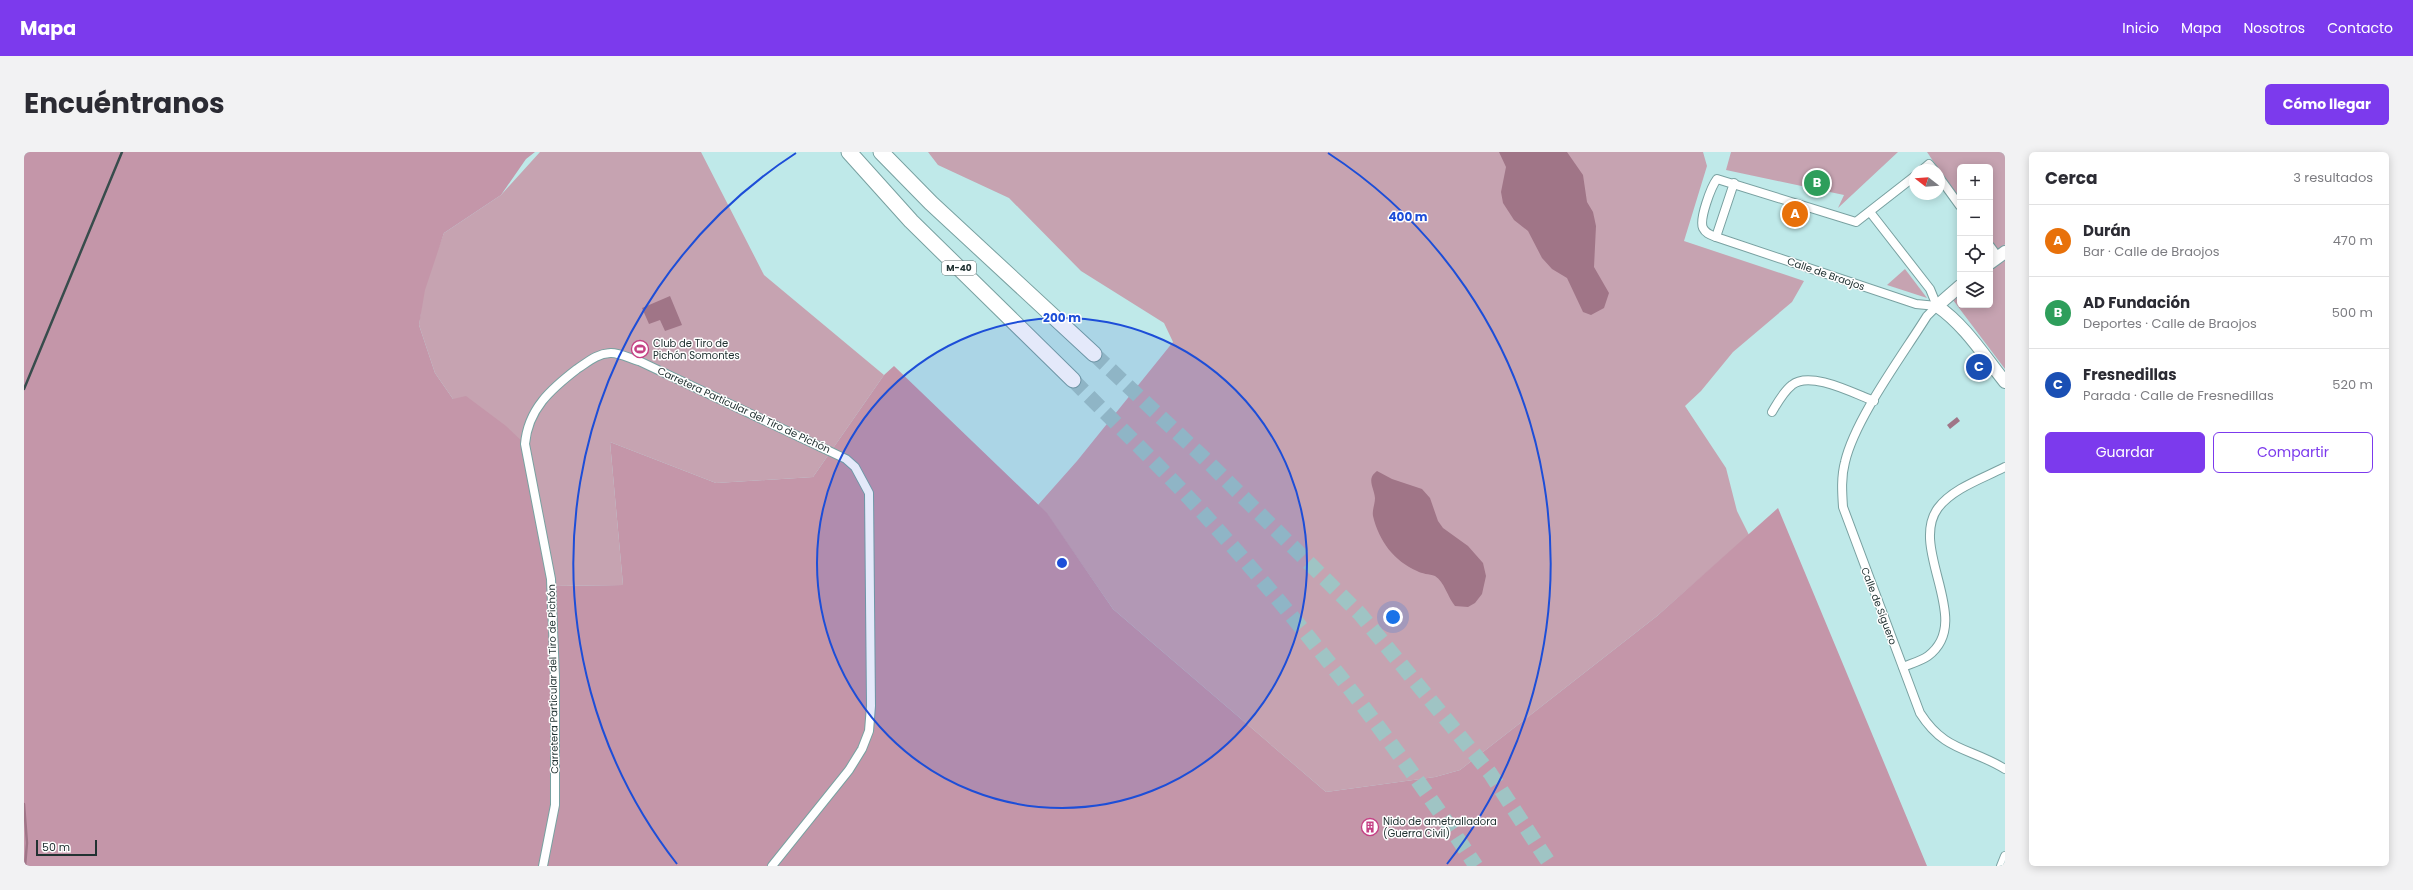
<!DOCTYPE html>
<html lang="es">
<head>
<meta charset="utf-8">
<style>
	body { margin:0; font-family:Poppins,sans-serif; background:#f2f2f3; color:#2b2b33 }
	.controls { position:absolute; right:12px; top:12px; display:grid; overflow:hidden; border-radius:6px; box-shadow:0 2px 10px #0003 }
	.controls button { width:36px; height:36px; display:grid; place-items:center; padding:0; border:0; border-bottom:1px solid #e1e1e2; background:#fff; color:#2b2b33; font:20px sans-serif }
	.compass { position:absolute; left:1885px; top:12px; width:36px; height:36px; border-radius:50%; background:#fff; box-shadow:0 2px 10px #0003; rotate:287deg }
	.scale { position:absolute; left:12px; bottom:10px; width:61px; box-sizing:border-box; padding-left:4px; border:2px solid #213232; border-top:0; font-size:11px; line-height:14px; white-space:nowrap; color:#213232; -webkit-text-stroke:3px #fff; paint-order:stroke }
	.you { position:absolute; left:1369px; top:465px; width:14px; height:14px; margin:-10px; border:3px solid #fff; border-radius:50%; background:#1a73e8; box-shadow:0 0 0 6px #1a73e833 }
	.badge { display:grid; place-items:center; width:26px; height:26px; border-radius:50%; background:#7c3aed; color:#fff; font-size:13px; font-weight:700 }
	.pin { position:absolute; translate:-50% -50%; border:2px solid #fff; box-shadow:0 1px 4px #0006 }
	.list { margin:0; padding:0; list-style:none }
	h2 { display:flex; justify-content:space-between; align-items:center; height:52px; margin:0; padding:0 16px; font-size:17px }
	h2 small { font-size:13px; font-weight:400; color:#7c7c81 }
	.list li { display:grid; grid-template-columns:26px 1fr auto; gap:12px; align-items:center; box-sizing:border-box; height:72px; padding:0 16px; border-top:1px solid #e1e1e2 }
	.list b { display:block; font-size:15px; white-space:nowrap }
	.list p { margin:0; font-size:13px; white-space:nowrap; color:#7c7c81 }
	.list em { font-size:13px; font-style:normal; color:#7c7c81 }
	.actions { display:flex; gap:8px; padding:12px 16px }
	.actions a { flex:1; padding:9px 0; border:1px solid #7c3aed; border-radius:6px; text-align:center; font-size:14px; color:#7c3aed }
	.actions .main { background:#7c3aed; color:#fff }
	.icon { flex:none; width:22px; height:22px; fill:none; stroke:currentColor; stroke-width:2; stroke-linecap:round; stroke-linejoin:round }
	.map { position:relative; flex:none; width:1981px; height:714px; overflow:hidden; border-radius:6px }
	header { display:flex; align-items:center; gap:24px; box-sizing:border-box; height:56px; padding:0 20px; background:#7c3aed; color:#fff }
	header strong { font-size:19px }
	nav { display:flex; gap:22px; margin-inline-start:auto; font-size:14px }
	.intro { display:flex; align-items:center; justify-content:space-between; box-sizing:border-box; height:96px; padding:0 24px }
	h1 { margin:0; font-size:28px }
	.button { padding:10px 18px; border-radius:6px; background:#7c3aed; color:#fff; font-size:14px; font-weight:700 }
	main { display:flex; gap:24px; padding:0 24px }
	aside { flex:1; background:#fff; border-radius:6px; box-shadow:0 2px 10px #0003 }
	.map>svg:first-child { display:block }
	.green { fill:#c6a3b1 }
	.forest { fill:#c496a9 }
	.water { fill:#a07587 }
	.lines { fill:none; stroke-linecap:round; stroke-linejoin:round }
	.stream { stroke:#a07587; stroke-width:2.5 }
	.highway-tunnel { stroke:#9fc4c4; stroke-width:15; stroke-dasharray:15 8; stroke-linecap:butt }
	.street-casing { stroke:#79a1a1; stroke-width:10 }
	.secondary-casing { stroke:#79a1a1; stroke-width:14 }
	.highway-casing { stroke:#79a1a1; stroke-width:17 }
	.street { stroke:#fff; stroke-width:8 }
	.secondary { stroke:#fff; stroke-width:12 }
	.highway { stroke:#fff; stroke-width:15 }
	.rail { stroke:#384c4c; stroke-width:2.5 }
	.ring { fill:none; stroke:#1d4ed8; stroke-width:2 }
	.labels { text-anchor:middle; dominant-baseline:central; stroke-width:3; stroke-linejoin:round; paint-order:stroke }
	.shield { fill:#fff; stroke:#647070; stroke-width:1 }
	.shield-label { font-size:9px; font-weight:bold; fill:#213232 }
	.street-label { font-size:10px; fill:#213232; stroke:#fff }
	.poi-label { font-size:10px; fill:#213232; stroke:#fff; text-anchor:start }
	.centre { fill:#1d4ed8; stroke:#fff; stroke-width:2 }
	.ring-label { font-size:12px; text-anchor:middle; font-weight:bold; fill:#1d4ed8; stroke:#fff; stroke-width:3; stroke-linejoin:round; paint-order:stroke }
</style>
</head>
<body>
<header>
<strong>Mapa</strong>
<nav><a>Inicio</a><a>Mapa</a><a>Nosotros</a><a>Contacto</a></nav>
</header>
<div class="intro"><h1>Encuéntranos</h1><a class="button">Cómo llegar</a></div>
<main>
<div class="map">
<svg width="1981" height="714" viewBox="0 0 1981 714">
	<rect width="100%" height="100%" fill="#bfe9e9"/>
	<g class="green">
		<path d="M516,0h161l63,123 120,100 -71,102 -97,6 -106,-41 13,143 -72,1 -98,-187 -18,-26 -16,-48 5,-39 20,-53 57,-38z"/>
		<path d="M904,0h775l4,14 -23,75 120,40 -12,21 -59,50 -32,39 -16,15 41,62 11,43 12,24 -92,81 -197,154 -25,7 -109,15 -213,-183 -66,-95 -9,-9 39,-44 96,-119 -9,-19 -83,-52 -72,-73 -71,-33z"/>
		<path d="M1707,0h167l-60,56 6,-13 -118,-25z"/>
		<path d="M1903,0h78v92l-7,13 -8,-12v-78h-30v34z"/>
		<path d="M1981,107v110l-52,-69 7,-6v11h30v-35z"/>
		<path d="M1881,117l22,29 -40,-13z"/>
	</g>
	<path class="forest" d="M0,0h511l-9,7 -25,36 -57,38 -19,57 -6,35 16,48 18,26 13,-3 40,30 19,18 26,142 72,-1 -13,-143 106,41 97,-6 71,-102 10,-9 153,147 66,96 213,183 109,-15 25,-7 197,-154 121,-108 149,358h-1903z"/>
	<g class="water">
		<path d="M1475,0h68l16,23 4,27 6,10 3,14 -2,41 15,26 -5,15 -13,7 -8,-3 -16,-34 -15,-9 -10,-11 -14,-27 -14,-11 -11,-17 -2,-11 5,-25z"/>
		<path d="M646,144l12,29 -17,6 -5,-11 -11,4 -7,-16z"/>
		<path d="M1933,265l3,4 -10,8 -3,-4z"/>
		<path d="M1353,319l15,8 30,10 8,9 8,23 5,7 25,18 15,17 3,13 -4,18 -7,9 -7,4 -13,-1c-7,-8 -11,-25 -20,-30 -6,-2 -13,-2 -18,-5 -23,-10 -38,-30 -44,-55 -1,-6 2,-12 2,-18 -1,-11 -9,-19 2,-27z"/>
	</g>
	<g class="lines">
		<path class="stream" d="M0,652l3,39 -2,23"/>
		<g class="highway-tunnel">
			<path d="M1070,202l111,105 155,155 130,159 61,93"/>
			<path d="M1049,228c43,44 88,87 129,132 100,111 192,229 274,354"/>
		</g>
		<g class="street-casing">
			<g id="street">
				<path d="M1898,18l7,-6 5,6"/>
				<path d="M1891,24l-59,46 -139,-43c-6,8 -18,40 -14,49 3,6 8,7 13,9l200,67 21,2"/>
				<path d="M1915,25l21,29"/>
				<path d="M1846,60l60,77 7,17"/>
				<path d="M1692,85l18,-54"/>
				<path d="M1966,94l8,11"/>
				<path d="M1913,154l-10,10c-25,40 -72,103 -82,146 -4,15 -3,30 -2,45l77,206c25,39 49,34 85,56"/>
				<path d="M1748,260c6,-10 11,-20 20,-27 18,-15 63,9 82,16"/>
				<path d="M1879,515c7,-3 18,-6 25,-11 47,-35 -20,-107 10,-148 15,-20 46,-30 67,-41"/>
				<path d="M519,714l12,-61v-128l-4,-98 -26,-135c3,-35 26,-55 52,-75 11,-7 19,-15 33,-16 8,-1 21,6 29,8l207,98 9,8 14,26 2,213 -2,25 -7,18 -13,21 -77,96"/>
				<path d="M1977,714l4,-10"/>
			</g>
		</g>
		<g class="secondary-casing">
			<g id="secondary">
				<path d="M1966,111l15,-11"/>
				<path d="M1936,134l-23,20c28,19 47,50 68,76"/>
			</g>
		</g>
		<g class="highway-casing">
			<g id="highway">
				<path d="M825,0l62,69 162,159"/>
				<path d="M857,0l50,51 163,151"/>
			</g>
		</g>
		<use href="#street" class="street"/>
		<use href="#secondary" class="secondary"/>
		<use href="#highway" class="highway"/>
		<path class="rail" d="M0,237l98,-237"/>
	</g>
	<circle cx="1038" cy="411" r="245" fill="#1d4ed8" fill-opacity=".12"/>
	<g class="ring">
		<circle cx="1038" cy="411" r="245"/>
		<path d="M653 712A489 489 0 0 1 772 1M1304 1A489 489 0 0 1 1423 712"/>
	</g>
	<defs>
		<g id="stadium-ring" transform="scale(0.9)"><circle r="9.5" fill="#fff" stroke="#c54185" stroke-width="1.5"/><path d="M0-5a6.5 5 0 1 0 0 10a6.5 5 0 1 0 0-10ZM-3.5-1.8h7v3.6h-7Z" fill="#c54185"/></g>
		<g id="building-ring" transform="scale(0.9)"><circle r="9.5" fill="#fff" stroke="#c54185" stroke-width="1.5"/><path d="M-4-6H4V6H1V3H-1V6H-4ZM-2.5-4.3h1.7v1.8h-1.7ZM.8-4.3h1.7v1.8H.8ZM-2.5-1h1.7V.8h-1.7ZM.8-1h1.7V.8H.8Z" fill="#c54185"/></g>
	</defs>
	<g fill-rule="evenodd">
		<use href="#stadium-ring" x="616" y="197"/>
		<use href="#building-ring" x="1346" y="675"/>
	</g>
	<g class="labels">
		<rect class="shield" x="918" y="109" width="34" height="14" rx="3"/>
		<g class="shield-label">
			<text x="935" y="116">M-40</text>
		</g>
		<g class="street-label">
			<text transform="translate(1802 122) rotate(19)">Calle de Braojos</text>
			<text transform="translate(720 258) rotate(25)">Carretera Particular del Tiro de Pichón</text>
			<text transform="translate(1855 454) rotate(69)">Calle de Siguero</text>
			<text transform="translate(529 527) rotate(-91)">Carretera Particular del Tiro de Pichón</text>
		</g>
		<g class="poi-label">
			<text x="629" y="191">Club de Tiro de<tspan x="629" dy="12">Pichón Somontes</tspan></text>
			<text x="1359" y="669">Nido de ametralladora<tspan x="1359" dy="12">(Guerra Civil)</tspan></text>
		</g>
	</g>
	<circle cx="1038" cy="411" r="6" class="centre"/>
	<g class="ring-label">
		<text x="1384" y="69">400 m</text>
		<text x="1038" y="170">200 m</text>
	</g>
</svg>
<div class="controls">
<button>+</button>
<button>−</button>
<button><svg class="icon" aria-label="locate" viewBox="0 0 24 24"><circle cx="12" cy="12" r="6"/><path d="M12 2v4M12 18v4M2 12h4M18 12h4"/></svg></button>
<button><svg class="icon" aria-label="layers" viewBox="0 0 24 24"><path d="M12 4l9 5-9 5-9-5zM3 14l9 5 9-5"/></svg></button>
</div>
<svg class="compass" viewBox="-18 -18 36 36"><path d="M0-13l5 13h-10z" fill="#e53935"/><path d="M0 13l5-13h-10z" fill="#7c7c81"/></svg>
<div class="scale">50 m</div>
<div class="you"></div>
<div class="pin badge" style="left:1771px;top:62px;background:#e8710a">A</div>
<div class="pin badge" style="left:1793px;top:31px;background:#2e9e5b">B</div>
<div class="pin badge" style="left:1955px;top:215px;background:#1a4fb4">C</div>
</div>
<aside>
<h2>Cerca<small>3 resultados</small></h2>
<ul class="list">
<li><span class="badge" style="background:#e8710a">A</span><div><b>Durán</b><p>Bar · Calle de Braojos</p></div><em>470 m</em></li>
<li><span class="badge" style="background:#2e9e5b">B</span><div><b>AD Fundación</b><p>Deportes · Calle de Braojos</p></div><em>500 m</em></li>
<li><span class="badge" style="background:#1a4fb4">C</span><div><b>Fresnedillas</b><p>Parada · Calle de Fresnedillas</p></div><em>520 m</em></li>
</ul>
<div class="actions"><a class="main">Guardar</a><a>Compartir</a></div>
</aside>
</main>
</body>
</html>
